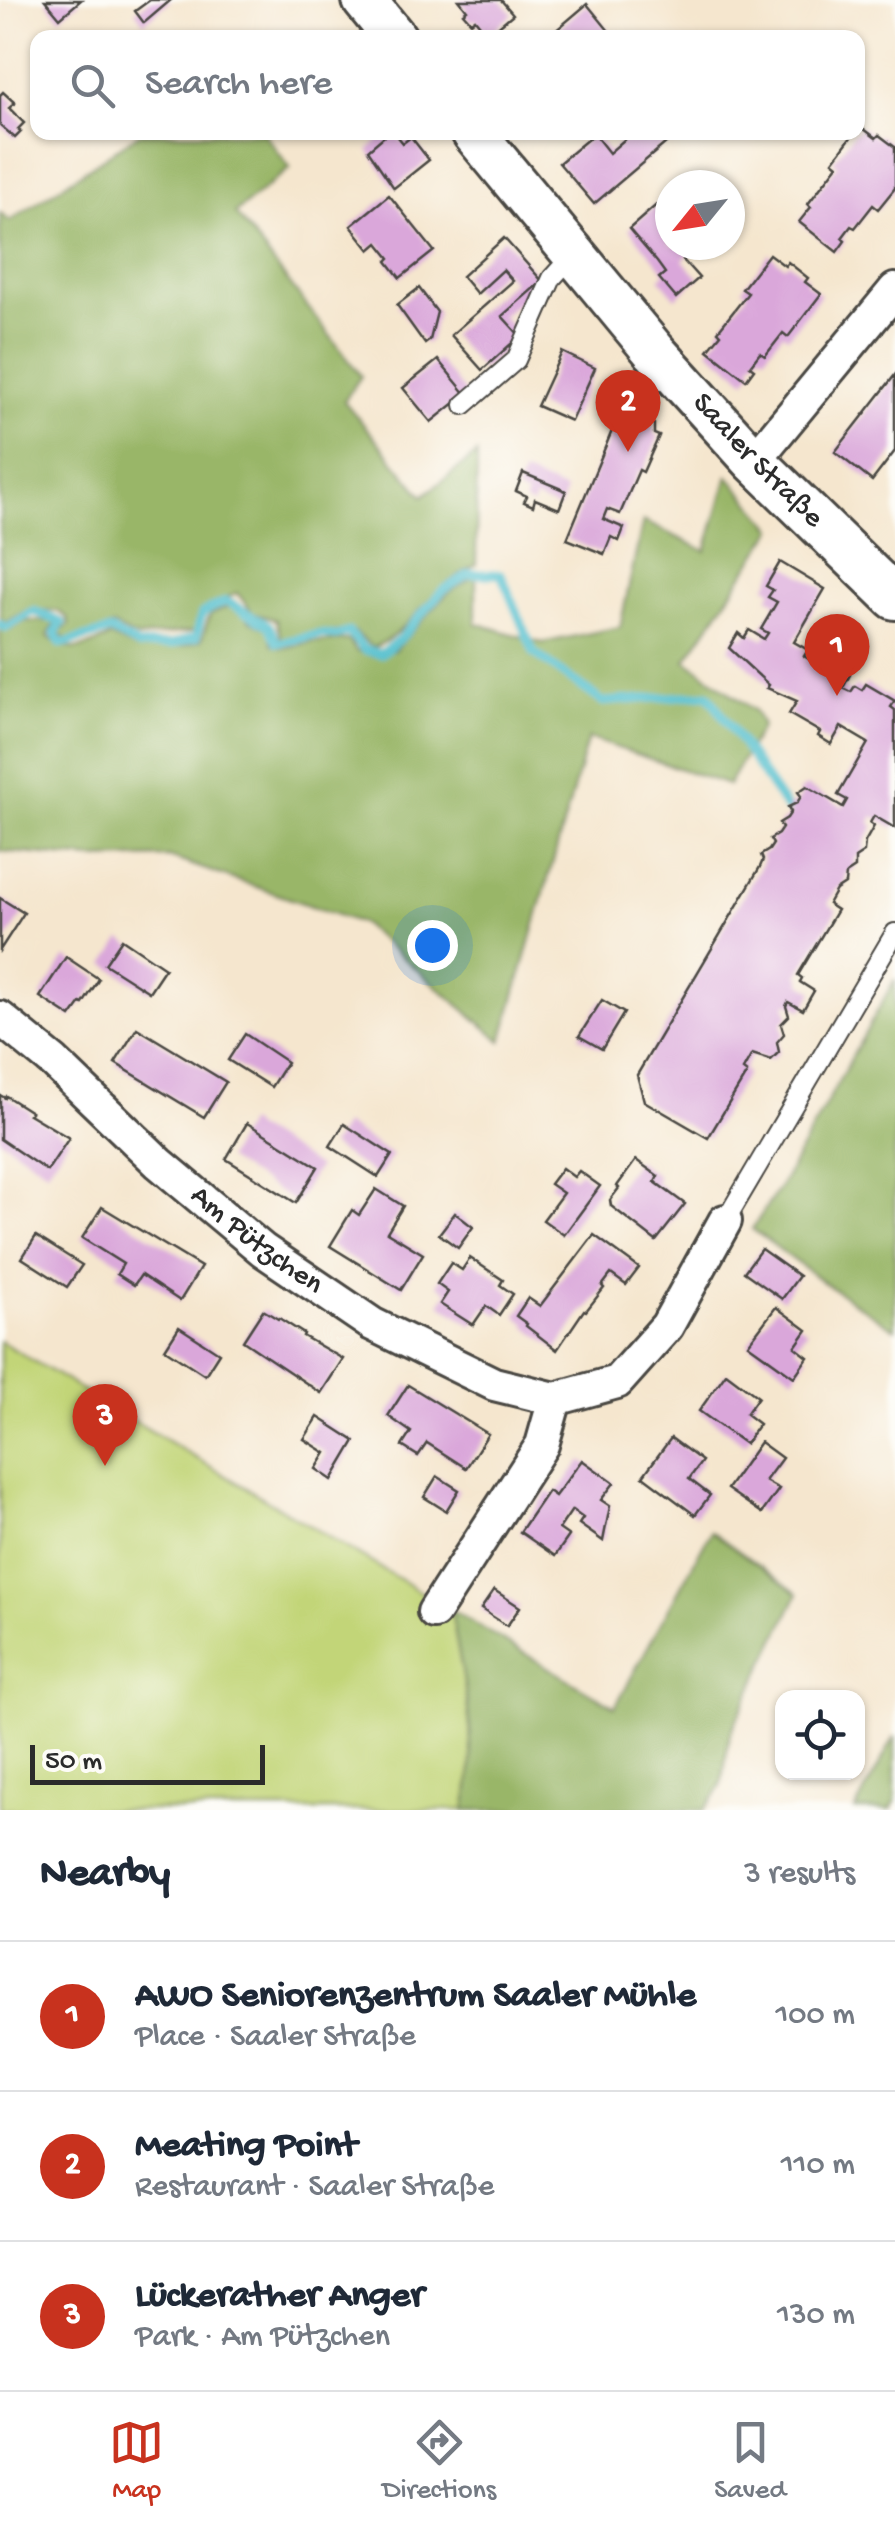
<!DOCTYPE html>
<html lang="en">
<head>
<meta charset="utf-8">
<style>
	body { margin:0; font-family:"Gochi Hand",sans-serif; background:#f6f6f7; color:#1f2937 }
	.controls { position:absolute; right:30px; bottom:30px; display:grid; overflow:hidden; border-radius:20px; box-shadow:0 2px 8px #0004 }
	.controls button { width:90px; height:90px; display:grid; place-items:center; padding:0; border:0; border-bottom:2px solid #e0e1e3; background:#fff; color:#1f2937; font:50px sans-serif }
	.compass { position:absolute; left:655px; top:170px; width:90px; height:90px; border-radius:50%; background:#fff; box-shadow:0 2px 8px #0004; rotate:240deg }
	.scale { position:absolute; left:30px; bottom:25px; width:235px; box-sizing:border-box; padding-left:10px; border:5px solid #2b2b2b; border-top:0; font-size:28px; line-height:35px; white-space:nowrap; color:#2b2b2b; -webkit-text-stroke:8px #fdfcf7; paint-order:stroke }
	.you { position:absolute; left:432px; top:945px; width:35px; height:35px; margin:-25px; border:8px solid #fff; border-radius:50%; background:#1a73e8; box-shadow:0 0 0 15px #1a73e833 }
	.badge { display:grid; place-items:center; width:65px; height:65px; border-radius:50%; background:#c8321e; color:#fff; font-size:32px; font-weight:700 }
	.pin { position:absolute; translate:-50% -82px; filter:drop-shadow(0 2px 5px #0008) }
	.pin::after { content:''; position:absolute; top:52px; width:35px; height:30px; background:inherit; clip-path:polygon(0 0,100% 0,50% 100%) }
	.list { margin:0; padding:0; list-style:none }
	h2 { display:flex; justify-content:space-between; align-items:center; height:130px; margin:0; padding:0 40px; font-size:42px }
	h2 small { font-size:32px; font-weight:400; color:#747a83 }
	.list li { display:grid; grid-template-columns:65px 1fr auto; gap:30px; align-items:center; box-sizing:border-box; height:150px; padding:0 40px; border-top:2px solid #e0e1e3 }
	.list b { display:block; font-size:38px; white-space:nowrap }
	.list p { margin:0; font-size:32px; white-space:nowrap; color:#747a83 }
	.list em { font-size:32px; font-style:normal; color:#747a83 }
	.icon { flex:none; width:55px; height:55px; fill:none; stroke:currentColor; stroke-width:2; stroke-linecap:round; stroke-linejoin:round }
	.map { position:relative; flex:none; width:895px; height:1810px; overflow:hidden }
	.search { position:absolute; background:#fff; box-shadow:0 2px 8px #0004; left:30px; right:30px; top:30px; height:110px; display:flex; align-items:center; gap:25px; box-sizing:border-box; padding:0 35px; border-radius:20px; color:#747a83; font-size:38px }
	.sheet { height:580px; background:#fff }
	nav { display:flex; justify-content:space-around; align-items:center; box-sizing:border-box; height:140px; border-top:2px solid #e0e1e3; background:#fff; font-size:28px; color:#747a83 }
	nav a { display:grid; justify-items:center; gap:5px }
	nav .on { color:#c8321e }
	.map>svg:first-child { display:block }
	.green { fill:#c2d578; stroke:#768052; stroke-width:2.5 }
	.forest { fill:#99b668; stroke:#62704a; stroke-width:2.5 }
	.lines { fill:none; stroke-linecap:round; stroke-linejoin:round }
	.stream { stroke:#53bfce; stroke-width:9 }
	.building { fill:#daa7da }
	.service-casing { stroke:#494743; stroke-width:22 }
	.minor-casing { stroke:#494743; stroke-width:38 }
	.tertiary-casing { stroke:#494743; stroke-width:48 }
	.service { stroke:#fff; stroke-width:18 }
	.minor { stroke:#fff; stroke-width:32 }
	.tertiary { stroke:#fff; stroke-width:42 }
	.labels { text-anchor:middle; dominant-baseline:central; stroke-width:10; stroke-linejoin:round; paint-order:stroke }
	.street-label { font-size:30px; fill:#2b2b2b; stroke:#fdfcf7 }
</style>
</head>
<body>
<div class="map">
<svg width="895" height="1810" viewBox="0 0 895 1810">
	<rect width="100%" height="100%" fill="#fdfcf7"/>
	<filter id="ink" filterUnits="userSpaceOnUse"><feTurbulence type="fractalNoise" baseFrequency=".01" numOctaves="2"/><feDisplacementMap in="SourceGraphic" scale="20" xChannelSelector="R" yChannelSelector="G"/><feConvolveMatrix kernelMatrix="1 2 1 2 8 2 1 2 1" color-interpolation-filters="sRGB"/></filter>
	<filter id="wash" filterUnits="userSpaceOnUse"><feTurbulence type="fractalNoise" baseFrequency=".0048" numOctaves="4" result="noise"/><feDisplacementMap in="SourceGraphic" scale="40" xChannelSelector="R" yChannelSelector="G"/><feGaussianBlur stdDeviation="2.25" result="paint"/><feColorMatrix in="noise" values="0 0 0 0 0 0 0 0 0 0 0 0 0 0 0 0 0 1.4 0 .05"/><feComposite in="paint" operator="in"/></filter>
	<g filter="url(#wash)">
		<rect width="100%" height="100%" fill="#f5e6ce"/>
		<path class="green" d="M0,1341l451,269c11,67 30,133 14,200h-465z"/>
		<g class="forest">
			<path d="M140,133h124l26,35 -55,45 126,163 -17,25 79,95 54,-42 -1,111c-12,7 -24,14 -34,23 -23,20 -41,49 -70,60l-18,-17 -40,2 -33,6 -5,-19 -23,-7 -16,-20 -29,14 -13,24 -58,7 -24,-12 -39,16 -11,-5 -4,-5 10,-7 -2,-8 -10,-6 -28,-1 -25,13 -4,-6v-404l10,8z"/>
			<path d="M728,476l46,53 -88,131 69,51 7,15 -34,59 -140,-47 -86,303 -141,-118 -192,-66 -76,2 -93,-8v-224l10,3 15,-9h31l-8,15c21,20 39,12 62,1l26,12 48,-3 17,-6 9,-26 24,-10 16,17 19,8 3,16 11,3 28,-6 38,-2 7,11 18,5 21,-6 53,-57 28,-18v48l66,20 78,-16 23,-106 63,30z"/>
			<path d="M895,979v350l-69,-45 -74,-55 31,-47z"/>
			<path d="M711,1531l87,63 -68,140 -9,53 -17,23h-239c16,-67 -3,-133 -14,-200l164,97z"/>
			<path d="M895,1736v66l-4,8h-36z"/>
		</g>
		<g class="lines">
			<path class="stream" d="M0,624l6,4 28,-17 28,12 -7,10 6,11 49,-13 28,15 33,-1 25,-8 6,-24 24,-12 43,25 8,17 44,-9 15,2 13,-4 15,18 17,4 20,-16 41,-47 27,-17h32l33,79 69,49 105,-8 78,114"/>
		</g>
		<g id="blocks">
			<g class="building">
				<path d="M45,0h36l-21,18z"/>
				<path d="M150,0h21l-27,23 -9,-12z"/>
				<path d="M459,0h42l12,14 -25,21 -13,-16 -4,3 -8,-9 4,-3z"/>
				<path d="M587,4l22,27 -8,7h-54z"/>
				<path d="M3,92l12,11 -6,5 15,15 -6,6 3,3 -6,6 -15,-13v-30z"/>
				<path d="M860,126l16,12 3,-3 16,12v41l-17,21 -5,-4 -18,23 -4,-2 -9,12 3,3 -8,11 -38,-30 12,-15 -3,-3 30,-39 -5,-4 22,-29h3z"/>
				<path d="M389,132h5l9,11 8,-6 18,23 -35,28 -26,-38z"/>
				<path d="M633,132h46l-85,72 -35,-41 35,-29 15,19z"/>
				<path d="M670,193v52h30l-17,15 16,18 -23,20 -17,-20 6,-5 -8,-11 -28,-33z"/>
				<path d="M389,195l45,56 -34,27 -13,-17 3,-3 -12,-15 -8,7 -19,-24z"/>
				<path d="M504,238l38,43 -40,35 18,20 -38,34 -31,-35 62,-54 -10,-11 -26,24 -15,-18z"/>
				<path d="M769,254l16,12 3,-4 20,16 -3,4 16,12 -33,43 -5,-4 -18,23 -5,-3 -10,13 4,3 -8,11 -38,-30 13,-16 -3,-3 30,-38 -6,-4z"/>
				<path d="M419,288l18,24 -7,28 -5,4 -28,-39z"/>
				<path d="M562,352l33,16 -24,53 -34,-15z"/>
				<path d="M438,360l28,34 -35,28 -28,-34z"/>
				<path d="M895,375v76l-23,30 -37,-29z"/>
				<path d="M617,414l24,12 6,-5 7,3v10l5,2 -16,36 -4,-2 -19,44 -13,-5 -4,10 21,9 -5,13 -8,-4 -7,17 -37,-15 47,-113 -1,-1z"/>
				<path d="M523,473l43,18 -7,18 -24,-10 -2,7 -9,-4 3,-6 -11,-5z"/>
				<path d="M780,562l45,27 -31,53 14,8 -4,6 13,8 4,-7 29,18 -7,13 8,4 4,-6 7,4 4,-6 29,17 -4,6 4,3v118l-21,-12 -4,7 4,3 -9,16 -1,10 -9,6v10l-9,6 -1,10 -9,6 -8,14 9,6 -39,65 4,3 -2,4 14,9 -11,19 -15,-8 -2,4 3,10 -8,8 3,10 -7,8 2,10 -8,8 -19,-6 -9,16 4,3 -39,65 -64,-37 -7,-26 123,-208 3,-7 -2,-5 8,-5 4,-6 -3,-5 8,-5 4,-6 -3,-5 8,-5 4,-6 -3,-5 9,-4 4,-7 -3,-4 9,-6 36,21 4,-7 -9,-5 30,-52 -27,-16 -10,17 -13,-8 2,-4 -31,-18 8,-13 -30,-13 2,-3 -40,-37 9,-15 6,5 5,-8 15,9 4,-6 -7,-4 16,-27 -9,-5 5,-7 -7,-4z"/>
				<path d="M0,898l24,15 -24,37z"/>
				<path d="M122,939l43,29 -16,24 -44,-28z"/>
				<path d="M66,957l33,22 -16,25 -2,-1 -10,14 -31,-20z"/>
				<path d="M602,1000l22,13 -22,36 -23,-13z"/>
				<path d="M137,1028l89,54 -22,35 -89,-54z"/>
				<path d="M245,1034l42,28 -16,25 -43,-27z"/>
				<path d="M0,1095l5,3 1,-2 25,16 -2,2 40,24 -22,33 -47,-32z"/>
				<path d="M247,1123l71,44 -22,36 -70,-44z"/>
				<path d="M344,1124l48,31 -14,22 -48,-31z"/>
				<path d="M636,1160l22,16 -3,6 30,22 -29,37 -45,-35 -1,-6 9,-12 -2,-2z"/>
				<path d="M562,1168l12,9 5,-6 21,15 -36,49 -21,-15 20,-27 -13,-9z"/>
				<path d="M376,1189l27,17 -16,26 36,22 -22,36 -71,-44 22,-36 7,5z"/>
				<path d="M102,1207l99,60 -21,34 -39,-26 -7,10 -17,-11 6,-10 -41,-26z"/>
				<path d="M455,1213l18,14 -15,21 -19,-14z"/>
				<path d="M594,1235l45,33 -13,17 -15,-11 -9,12 2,2 -18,23 -2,-1 -27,40 -31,-24 1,-2 -11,-8 12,-18 12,8z"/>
				<path d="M36,1236l46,29 -15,22 -45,-29z"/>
				<path d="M761,1249l38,27 -17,23 -38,-27z"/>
				<path d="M470,1258l33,22 -3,5 13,9 -14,21 -13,-9 -13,19 -33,-21 8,-12 -11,-8 14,-21 11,7z"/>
				<path d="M776,1307l31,23 -12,17 13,10 -14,20 -46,-33z"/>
				<path d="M263,1310l15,9 1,-1 25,16 -1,2 40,23 -22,34 -78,-52z"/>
				<path d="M179,1327l40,26 -14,22 -40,-26z"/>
				<path d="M726,1373l32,24 -12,17 13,10 -14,20 -46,-33z"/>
				<path d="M408,1385l80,49 -22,34 -39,-25 -9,13 -16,-10 9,-14 -23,-16z"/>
				<path d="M318,1417l37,24 -23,39 -16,-11 10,-16 -22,-14z"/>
				<path d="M671,1438l31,23 -13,18 21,16 -15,20 -52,-39z"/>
				<path d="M760,1442l22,16 -17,23 14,8 -17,24 -35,-24z"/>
				<path d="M582,1460l32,23 -13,17 9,6 -7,35 -24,-17 4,-6 -11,-8 -13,19 10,7 -14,20 -35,-24 28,-41 7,5z"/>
				<path d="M437,1476l22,14 -13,21 -22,-14z"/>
				<path d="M494,1590l26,17 -13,19 -26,-17z"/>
			</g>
		</g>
	</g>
	<g filter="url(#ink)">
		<use href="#blocks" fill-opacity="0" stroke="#494743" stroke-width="2.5"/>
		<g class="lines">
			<g class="service-casing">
				<g id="service">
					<path d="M464,405l52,-45 36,-82 21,-23"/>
					<path d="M725,1221l170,-288"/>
				</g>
			</g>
			<g class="minor-casing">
				<g id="minor">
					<path d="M754,461l141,-171"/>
					<path id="s1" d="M0,1018l54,44 105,101 104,87 109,74 122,60 61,15 62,-17 50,-56 58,-105"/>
					<path d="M434,1612l108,-167 13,-46"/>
				</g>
			</g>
			<g class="tertiary-casing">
				<g id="tertiary">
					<path d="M364,0l31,38"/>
					<path id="s2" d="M473,132l182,220 99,109 141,137"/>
				</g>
			</g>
			<use href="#service" class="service"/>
			<use href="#minor" class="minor"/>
			<use href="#tertiary" class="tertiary"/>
		</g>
	</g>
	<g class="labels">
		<g class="street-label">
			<text stroke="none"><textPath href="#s2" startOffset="435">Saaler Straße</textPath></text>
			<text stroke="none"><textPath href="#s1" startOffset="340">Am Pützchen</textPath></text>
		</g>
	</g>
</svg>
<div class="controls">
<button><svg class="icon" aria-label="locate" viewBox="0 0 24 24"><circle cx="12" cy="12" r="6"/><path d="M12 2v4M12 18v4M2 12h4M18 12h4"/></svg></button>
</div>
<svg class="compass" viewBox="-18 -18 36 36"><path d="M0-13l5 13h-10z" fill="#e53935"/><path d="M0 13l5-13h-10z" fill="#747a83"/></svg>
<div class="scale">50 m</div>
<div class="you"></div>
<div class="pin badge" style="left:837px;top:696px">1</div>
<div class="pin badge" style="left:628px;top:452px">2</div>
<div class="pin badge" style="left:105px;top:1466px">3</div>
<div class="search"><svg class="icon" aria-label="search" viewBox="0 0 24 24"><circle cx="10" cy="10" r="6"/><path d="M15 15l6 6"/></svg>Search here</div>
</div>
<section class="sheet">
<h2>Nearby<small>3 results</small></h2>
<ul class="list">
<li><span class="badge">1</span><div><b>AWO Seniorenzentrum Saaler Mühle</b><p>Place · Saaler Straße</p></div><em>100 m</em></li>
<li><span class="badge">2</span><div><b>Meating Point</b><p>Restaurant · Saaler Straße</p></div><em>110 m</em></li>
<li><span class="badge">3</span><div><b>Lückerather Anger</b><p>Park · Am Pützchen</p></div><em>130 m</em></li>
</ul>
</section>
<nav>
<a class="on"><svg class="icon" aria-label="map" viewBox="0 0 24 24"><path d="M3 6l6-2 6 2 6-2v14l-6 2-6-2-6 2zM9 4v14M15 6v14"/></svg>Map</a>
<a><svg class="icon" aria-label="directions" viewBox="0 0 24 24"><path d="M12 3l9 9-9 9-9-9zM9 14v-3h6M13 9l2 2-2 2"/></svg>Directions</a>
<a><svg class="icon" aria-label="saved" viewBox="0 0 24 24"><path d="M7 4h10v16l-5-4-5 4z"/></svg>Saved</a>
</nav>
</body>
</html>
